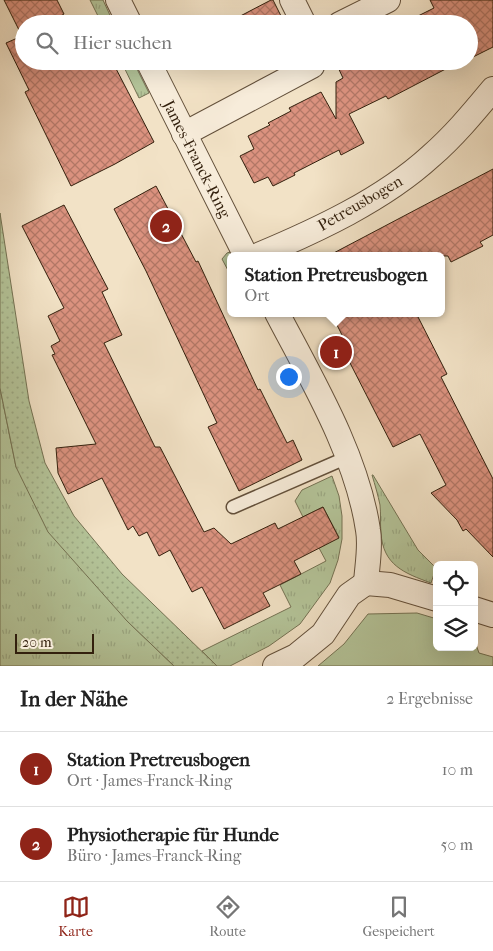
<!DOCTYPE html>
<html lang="de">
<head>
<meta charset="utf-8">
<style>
	body { margin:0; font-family:"IM FELL French Canon",serif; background:#f6f6f6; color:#222 }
	.controls { position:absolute; right:15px; bottom:15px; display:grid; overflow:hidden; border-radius:8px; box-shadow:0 5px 20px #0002 }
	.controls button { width:45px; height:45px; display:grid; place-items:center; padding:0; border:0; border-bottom:1px solid #e0e0e0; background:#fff; color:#222; font:25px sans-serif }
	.scale { position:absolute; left:15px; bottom:12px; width:79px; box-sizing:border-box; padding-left:5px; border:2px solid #33200d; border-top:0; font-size:14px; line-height:18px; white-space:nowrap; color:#33200d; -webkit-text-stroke:4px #f7ecda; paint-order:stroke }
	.you { position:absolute; left:288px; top:376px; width:18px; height:18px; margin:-12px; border:4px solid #fff; border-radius:50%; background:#1a73e8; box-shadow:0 0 0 8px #1a73e833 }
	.badge { display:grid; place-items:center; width:32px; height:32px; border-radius:50%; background:#8f2418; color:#fff; font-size:16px; font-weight:700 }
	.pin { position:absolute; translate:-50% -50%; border:2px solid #fff; box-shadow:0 1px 5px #0006 }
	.popup { position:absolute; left:227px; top:252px; width:218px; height:65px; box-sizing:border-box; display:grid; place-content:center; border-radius:8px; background:#fff; filter:drop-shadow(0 1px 4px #0005); font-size:16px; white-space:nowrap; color:#767676 }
	.popup b { font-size:19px; color:#222 }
	.popup::after { content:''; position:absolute; left:50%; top:100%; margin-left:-10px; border:10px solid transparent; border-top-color:#fff }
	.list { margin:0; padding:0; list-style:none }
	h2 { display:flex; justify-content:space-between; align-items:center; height:65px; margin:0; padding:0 20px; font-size:21px }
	h2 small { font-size:16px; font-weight:400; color:#767676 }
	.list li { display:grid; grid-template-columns:32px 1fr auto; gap:15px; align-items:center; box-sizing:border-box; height:75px; padding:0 20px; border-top:1px solid #e0e0e0 }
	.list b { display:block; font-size:19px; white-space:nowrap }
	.list p { margin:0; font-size:16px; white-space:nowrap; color:#767676 }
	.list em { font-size:16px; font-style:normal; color:#767676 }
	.icon { flex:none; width:28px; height:28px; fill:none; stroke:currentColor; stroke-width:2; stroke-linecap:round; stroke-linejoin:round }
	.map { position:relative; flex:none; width:493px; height:666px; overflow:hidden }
	.search { position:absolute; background:#fff; box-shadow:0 5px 20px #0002; left:15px; right:15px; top:15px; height:55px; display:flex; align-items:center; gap:12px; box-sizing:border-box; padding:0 18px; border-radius:28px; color:#767676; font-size:19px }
	.sheet { height:215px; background:#fff }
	nav { display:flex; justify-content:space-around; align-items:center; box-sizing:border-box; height:70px; border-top:1px solid #e0e0e0; background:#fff; font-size:14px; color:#767676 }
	nav a { display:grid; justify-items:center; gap:2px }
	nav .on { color:#8f2418 }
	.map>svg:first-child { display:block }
	.grass { fill:url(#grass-tufts); stroke:#747253 }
	.park { fill:url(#park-dots); stroke:#747253 }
	.pitch { fill:#b4c499; stroke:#747253 }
	.building { fill:url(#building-cross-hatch); stroke:#33200d }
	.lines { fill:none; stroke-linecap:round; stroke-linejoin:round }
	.service-casing { stroke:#63503b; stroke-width:15 }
	.minor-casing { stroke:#63503b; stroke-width:26 }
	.service { stroke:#f7ecda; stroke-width:12 }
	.minor { stroke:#f7ecda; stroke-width:24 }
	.labels { text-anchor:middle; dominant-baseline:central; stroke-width:4; stroke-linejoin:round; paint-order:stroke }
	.street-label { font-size:16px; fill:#33200d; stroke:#f7ecda }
</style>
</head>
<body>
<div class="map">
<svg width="493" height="666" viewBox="0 0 493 666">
	<defs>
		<pattern id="grass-tufts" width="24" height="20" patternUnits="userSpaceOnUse" patternTransform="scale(1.25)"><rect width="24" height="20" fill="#b4c499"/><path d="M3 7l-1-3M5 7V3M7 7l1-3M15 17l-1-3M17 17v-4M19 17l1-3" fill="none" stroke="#9ba883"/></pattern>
		<pattern id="park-dots" width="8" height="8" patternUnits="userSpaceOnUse" patternTransform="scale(1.25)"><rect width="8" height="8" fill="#b4c499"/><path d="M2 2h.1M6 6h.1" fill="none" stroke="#9ba883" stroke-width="1.8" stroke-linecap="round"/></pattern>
		<pattern id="building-cross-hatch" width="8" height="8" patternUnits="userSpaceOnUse" patternTransform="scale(1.25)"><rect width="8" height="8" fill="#db927f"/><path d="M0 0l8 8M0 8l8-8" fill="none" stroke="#b27766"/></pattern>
	</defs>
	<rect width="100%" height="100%" fill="#f2e2c6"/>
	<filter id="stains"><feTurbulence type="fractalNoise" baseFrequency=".004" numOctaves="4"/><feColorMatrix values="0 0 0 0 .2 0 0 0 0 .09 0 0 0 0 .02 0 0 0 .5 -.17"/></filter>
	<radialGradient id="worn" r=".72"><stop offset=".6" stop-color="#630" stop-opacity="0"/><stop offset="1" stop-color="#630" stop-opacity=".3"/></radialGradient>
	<g class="grass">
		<path d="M90,0h13l11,24h-12z"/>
		<path d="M121,61h12l16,32 -10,5z"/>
		<path d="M230,252l2,4h-1v20l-9,-17 5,-6z"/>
		<path d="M0,388l16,79 111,154 47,45h-174z"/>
		<path d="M372,475h1l45,75 18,18 -5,15c-27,-10 -48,-18 -50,-50 -1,-9 0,-19 -1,-28 -2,-10 -5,-20 -8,-30z"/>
		<path d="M332,476l7,20 3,20v23l-4,21 -8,23 -30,41 -31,22 -39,20h-13l-15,-15 89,-44 -11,-22 46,-24 -7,-13 20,-11 -16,-30 -20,10 -8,-16 7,-11z"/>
	</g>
	<path class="park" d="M0,213l29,188 16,62 29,53 48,58 95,92h-43l-47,-45 -79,-89 -32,-65 -16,-79z"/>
	<path class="pitch" d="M417,613l20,6v28h37v-8l5,14 14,4v9h-175l26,-22 24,-30z"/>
	<g class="building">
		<path d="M4,0h53l7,14 -14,8 1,2h-27v37h88l42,81 -39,22 -44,22 -46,-94 4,-2 -23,-47 16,-7z"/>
		<path d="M271,0h2l12,24h-60z"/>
		<path d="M430,0h63v47l-24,12v-35h-60l4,-2 -1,-3 22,-11z"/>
		<path d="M335,61h126l-73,38 -2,-3 -37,18 15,29 -23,12 -2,-5 -45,23 1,2 -22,11 -5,-9 -14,6 -14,-27 14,-7 -6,-13 22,-11 -2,-2 23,-12 -2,-3 32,-16 15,27v-37l7,-4z"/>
		<path d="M493,169v66l-13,7 3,4 -32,16 -3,-6h-120z"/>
		<path d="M156,186l40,76 2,-1 60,129 2,-1 27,54 6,-3 9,20 -63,31 -31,-64 9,-4 -71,-152 -32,-62z"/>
		<path d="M64,205l44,84 -6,3 20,43 -18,8 51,104h5l44,85 10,-4 17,16 44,-21 3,6 45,-22 16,31 -45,23 7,13 -38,19 7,13 -46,23 -22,-42 -10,5 -22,-42 -11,6 -12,-24 -8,4 -6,-10 -5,4 -26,-52 -34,16 -10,-21 -2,-25 40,-4 -44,-89 3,-1 -4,-8 9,-5 -12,-25 16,-8 -42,-82z"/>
		<path d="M331,313h85l31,61 -6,3 52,102v78l-27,-28 -3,2 -6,-11 -26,-27 15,-8 -26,-51 -27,13 -44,-86 -2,1 -10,-19 7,-4z"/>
	</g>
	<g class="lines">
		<g class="service-casing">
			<path id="service" d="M233,507l115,-50"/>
		</g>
		<g class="minor-casing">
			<g id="minor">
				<path d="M118,0l12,24"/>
				<path d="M292,0l12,24"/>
				<path d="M340,24l48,-24"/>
				<path d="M148,61l98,195"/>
				<path d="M184,134l128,-68v-5"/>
				<path d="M256,256c60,-25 127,-56 175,-100 23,-20 42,-43 62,-67"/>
				<path d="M277,313c35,67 80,142 91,217 3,17 -1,36 -2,53"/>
				<path d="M366,583l24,2 47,14"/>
				<path d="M474,609l19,6"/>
				<path d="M275,666l21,-10 27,-22 26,-39 17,-12"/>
			</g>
		</g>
		<use href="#service" class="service"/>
		<use href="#minor" class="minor"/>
	</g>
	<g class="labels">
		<g class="street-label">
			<text transform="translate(197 159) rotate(63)">James-Franck-Ring</text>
			<text transform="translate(360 203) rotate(-30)">Petreusbogen</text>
		</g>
	</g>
	<rect width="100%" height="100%" filter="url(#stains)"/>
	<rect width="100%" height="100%" fill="url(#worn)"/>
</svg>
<div class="controls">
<button><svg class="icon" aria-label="locate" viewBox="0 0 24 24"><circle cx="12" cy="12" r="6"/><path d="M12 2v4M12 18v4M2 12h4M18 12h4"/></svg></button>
<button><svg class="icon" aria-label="layers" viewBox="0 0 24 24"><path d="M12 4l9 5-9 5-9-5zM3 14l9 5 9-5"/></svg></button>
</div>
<div class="scale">20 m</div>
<div class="you"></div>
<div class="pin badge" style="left:336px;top:352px">1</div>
<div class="popup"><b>Station Pretreusbogen</b>Ort</div>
<div class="pin badge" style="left:166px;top:226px">2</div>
<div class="search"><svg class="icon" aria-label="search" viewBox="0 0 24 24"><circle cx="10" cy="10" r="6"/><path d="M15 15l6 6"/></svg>Hier suchen</div>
</div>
<section class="sheet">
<h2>In der Nähe<small>2 Ergebnisse</small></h2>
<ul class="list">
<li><span class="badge">1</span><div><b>Station Pretreusbogen</b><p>Ort · James-Franck-Ring</p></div><em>10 m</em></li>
<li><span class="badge">2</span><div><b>Physiotherapie für Hunde</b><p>Büro · James-Franck-Ring</p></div><em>50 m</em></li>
</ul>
</section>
<nav>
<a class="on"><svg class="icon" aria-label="map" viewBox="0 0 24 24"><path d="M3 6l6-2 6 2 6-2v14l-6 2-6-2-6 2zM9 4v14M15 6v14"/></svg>Karte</a>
<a><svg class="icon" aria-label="directions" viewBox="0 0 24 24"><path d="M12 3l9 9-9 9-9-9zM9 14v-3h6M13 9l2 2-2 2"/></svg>Route</a>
<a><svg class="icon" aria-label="saved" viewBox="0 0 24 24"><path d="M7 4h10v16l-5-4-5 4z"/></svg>Gespeichert</a>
</nav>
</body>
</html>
